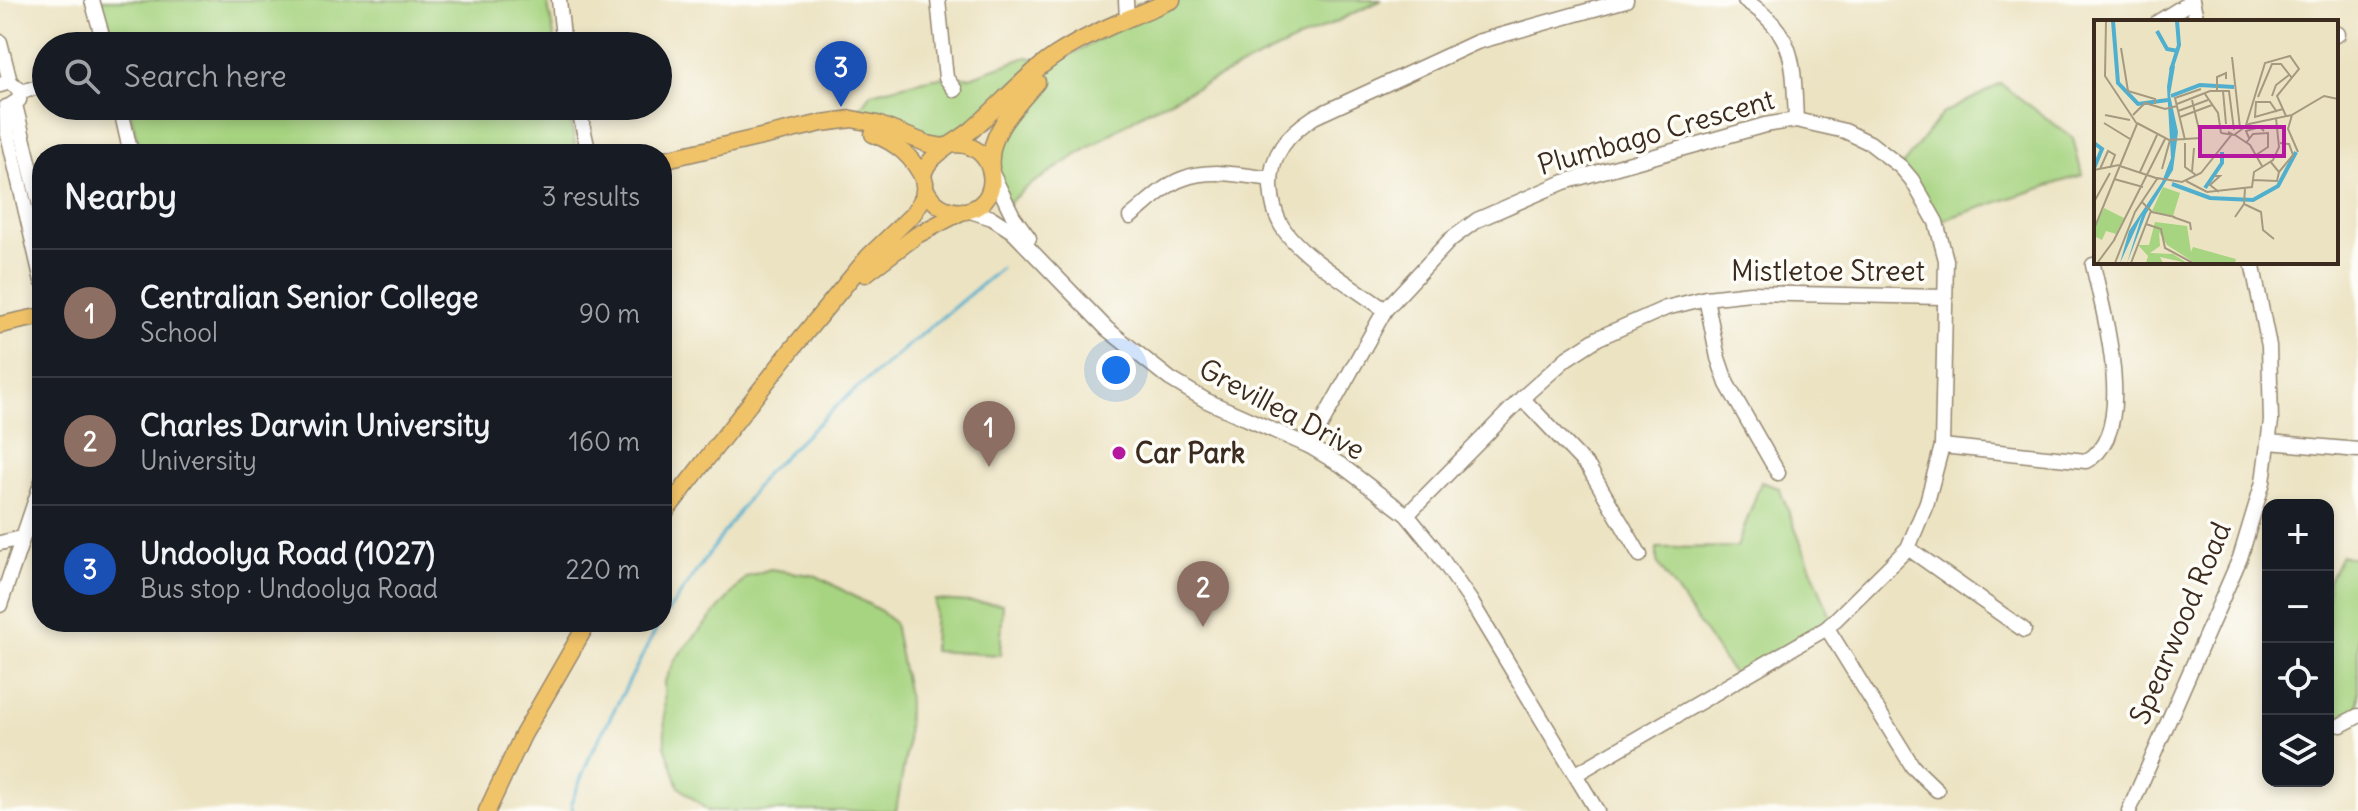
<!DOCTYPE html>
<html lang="en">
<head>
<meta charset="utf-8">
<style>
	body { margin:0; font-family:Delius,sans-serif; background:#242831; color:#f1f3f6 }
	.controls { position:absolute; right:24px; bottom:24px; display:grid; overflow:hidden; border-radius:16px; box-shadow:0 4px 12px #0003 }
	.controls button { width:72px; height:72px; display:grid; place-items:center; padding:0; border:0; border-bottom:2px solid #363941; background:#171b24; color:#f1f3f6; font:40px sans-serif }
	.you { position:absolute; left:1116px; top:370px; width:28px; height:28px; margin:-20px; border:6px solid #fff; border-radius:50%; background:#1a73e8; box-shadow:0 0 0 12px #1a73e833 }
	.badge { display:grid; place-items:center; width:52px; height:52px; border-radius:50%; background:#d690ce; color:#fff; font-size:26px; font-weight:700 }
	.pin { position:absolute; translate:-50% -66px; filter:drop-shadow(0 2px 4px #0008) }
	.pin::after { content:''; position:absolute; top:42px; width:28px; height:24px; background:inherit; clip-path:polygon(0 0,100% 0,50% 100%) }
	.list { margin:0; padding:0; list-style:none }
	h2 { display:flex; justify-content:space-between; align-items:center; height:104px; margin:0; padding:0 32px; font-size:34px }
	h2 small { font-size:26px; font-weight:400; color:#9ea1a6 }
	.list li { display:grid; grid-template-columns:52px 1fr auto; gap:24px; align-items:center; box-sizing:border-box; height:128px; padding:0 32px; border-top:2px solid #363941 }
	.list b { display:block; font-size:30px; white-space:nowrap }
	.list p { margin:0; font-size:26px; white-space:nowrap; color:#9ea1a6 }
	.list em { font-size:26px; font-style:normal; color:#9ea1a6 }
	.icon { flex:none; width:44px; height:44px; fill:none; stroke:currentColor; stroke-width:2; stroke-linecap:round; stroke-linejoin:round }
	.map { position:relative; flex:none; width:2358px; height:811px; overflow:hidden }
	.search { position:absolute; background:#171b24; box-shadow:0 4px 12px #0003; left:32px; top:32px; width:640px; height:88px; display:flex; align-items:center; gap:20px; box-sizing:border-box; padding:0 28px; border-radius:44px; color:#9ea1a6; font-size:30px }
	.panel { position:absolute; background:#171b24; box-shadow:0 4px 12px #0003; left:32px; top:144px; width:640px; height:488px; border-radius:32px }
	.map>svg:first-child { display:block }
	.green { fill:#a7d481; stroke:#717f50; stroke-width:2 }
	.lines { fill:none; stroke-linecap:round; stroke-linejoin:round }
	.stream { stroke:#50afce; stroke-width:3 }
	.minor-casing { stroke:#948670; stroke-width:17 }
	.major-casing { stroke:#948670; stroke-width:19 }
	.minor { stroke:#fff; stroke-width:14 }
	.major { stroke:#f1c369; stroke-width:16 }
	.poi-dot { fill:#b5179e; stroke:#fdfcf7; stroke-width:3 }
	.labels { text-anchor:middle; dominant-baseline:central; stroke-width:7; stroke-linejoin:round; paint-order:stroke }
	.street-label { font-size:28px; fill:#3b2a1e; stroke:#fdfcf7 }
	.poi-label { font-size:28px; font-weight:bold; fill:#3b2a1e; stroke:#fdfcf7; text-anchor:start }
	.inset-river { fill:none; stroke:#50afce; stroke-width:4 }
	.inset-road { fill:none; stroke:#a59980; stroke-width:2 }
	.view { fill:#b5179e; fill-opacity:0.15; stroke:#b5179e; stroke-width:4 }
	.inset-edge { fill:none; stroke:#3b2a1e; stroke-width:4 }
</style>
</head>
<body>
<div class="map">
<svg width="2358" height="811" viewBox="0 0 2358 811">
	<rect width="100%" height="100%" fill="#fdfcf7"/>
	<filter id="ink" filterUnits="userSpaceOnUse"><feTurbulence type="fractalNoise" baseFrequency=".0125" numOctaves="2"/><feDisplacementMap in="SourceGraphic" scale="16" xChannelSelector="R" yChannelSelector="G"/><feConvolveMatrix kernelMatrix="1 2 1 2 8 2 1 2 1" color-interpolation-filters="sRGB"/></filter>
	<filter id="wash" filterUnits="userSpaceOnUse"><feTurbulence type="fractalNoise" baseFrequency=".006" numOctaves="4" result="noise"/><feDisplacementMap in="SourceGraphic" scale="32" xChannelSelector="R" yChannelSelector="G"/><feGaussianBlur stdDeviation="1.8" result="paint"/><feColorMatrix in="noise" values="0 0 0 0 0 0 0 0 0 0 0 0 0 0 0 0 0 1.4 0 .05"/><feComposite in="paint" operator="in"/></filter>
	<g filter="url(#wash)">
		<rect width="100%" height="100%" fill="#ece3c2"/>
		<g class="green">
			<path d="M101,0h446l9,46h-443z"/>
			<path d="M1172,0h210l-237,112 -118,75 -21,18 -16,-46 36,-68 29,-28z"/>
			<path d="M1027,57l16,4 -91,84 -100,-26 19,-26 62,-15 37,-1z"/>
			<path d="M2001,84l72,54 9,37 -146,47 -35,-55 41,-53z"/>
			<path d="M128,106h440l8,44 -2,4h-433z"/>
			<path d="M1761,482l18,6 54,135 -96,57 -80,-118v-14l80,-1z"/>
			<path d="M2341,555l17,5v156l-17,9 -13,-1v-142z"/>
			<path d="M770,569l47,7 64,35 13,12 14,73 -1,52 -11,63h-188l-29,-24 -14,-42 -1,-62 12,-25 70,-81z"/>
			<path d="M935,600l68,4 -3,51 -67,-4z"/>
		</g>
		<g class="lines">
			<g class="stream">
				<path d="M662,620l104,-147 76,-72 159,-133"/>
				<path d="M573,811l-2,-8 19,-47 70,-134"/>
			</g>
		</g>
	</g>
	<g filter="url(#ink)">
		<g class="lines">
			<g class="minor-casing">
				<g id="minor">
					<path d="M92,0l13,46"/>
					<path d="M559,0l5,46"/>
					<path d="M938,0l8,78 9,12"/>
					<path d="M1126,0l1,19"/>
					<path d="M1745,0c52,35 48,63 51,120"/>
					<path d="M2192,0l5,22"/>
					<path d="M2158,22l34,-21"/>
					<path d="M2336,35l2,-1"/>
					<path d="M0,42l10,40"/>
					<path d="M0,85l10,-3 10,8 -1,10 -11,7"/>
					<path d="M20,92l26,-7"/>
					<path d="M15,105l27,109"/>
					<path d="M120,106l11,48"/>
					<path d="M578,106l11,48"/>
					<path d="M6,107l1,23 35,151"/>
					<path d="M991,171l22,45 16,22"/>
					<path d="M967,210l25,8 20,13 95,98 63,50 37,22 102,45 32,19 66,50 27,33 36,52 127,211"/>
					<path d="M1130,217c15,-12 33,-31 52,-38 28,-11 60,-4 89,0"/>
					<path d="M1706,298l12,60 9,26 51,89"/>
					<path d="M1385,310c-28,-21 -90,-57 -105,-87 -6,-11 -8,-23 -9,-36 -1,-33 17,-53 43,-70l163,-75 149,-42"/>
					<path d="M1522,398l67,70 51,87"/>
					<path d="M2269,442l89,8"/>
					<path d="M1309,446l76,-136 65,-70 27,-20 87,-38 201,-57 31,-5 49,11 25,12 31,24 11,13 24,42 10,38 -4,186 -15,56 -19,46 -81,80 -251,146"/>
					<path d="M1942,446l144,15c53,-27 17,-150 7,-196"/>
					<path d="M1407,515l115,-117 45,-40 31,-20 68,-30 40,-10 44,-5 194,4"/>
					<path d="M0,543l22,-5"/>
					<path d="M1908,548l116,82"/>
					<path d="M0,605l42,-124"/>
					<path d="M1827,628l86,139 24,23"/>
					<path d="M2341,725l17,-9"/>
					<path d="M2129,811l111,-253 23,-76 8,-61 -2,-75 -17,-84"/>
				</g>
			</g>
			<g class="major-casing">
				<g id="major">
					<path d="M873,134c25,9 41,24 52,48"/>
					<path d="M946,146c47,-13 64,55 20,65 -12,2 -25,-2 -33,-11 -32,-37 22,-54 41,-72 27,-24 52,-53 82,-73 35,-23 78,-39 116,-55"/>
					<path d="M662,160l160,-37 30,-4 25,5 51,20 16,3"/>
					<path d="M991,168c-4,-35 25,-61 46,-86"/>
					<path d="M865,274l52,-39 46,-24"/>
					<path d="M0,325l42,-9"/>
					<path d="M662,516l131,-168 76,-92 44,-42 10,-16 2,-14"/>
					<path d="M487,811l36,-76 65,-113"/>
				</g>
			</g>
			<use href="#minor" class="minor"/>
			<use href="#major" class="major"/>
		</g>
	</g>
	<circle class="poi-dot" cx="1119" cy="453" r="8"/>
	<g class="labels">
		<g class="street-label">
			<text transform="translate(1656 132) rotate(-16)">Plumbago Crescent</text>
			<text x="1828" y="271">Mistletoe Street</text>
			<text transform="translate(1282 409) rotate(28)">Grevillea Drive</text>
			<text transform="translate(2180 623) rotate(-67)">Spearwood Road</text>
		</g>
		<g class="poi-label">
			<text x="1135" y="453">Car Park</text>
		</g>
	</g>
	<g transform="translate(2094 20)">
		<rect width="244" height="244" fill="#ece3c2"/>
		<path d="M10,188l20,10 -8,16 -10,-3 -4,9 -8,-4v-7zM61,202l32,4 4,26 2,-5 43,12 -1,4h-40l-28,-18 -8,-13 1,14 -10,7 23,1 14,9 -27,-6 3,6h-17l2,-7 -10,-11h11z" fill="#a7d481"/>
		<path d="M69,167l17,6 -7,23 -21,-5z" fill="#a7d481"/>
		<path d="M76,46h5l-5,29 8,37 -5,38 -27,44 -19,49 15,-48 -22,48 9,-32 33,-49 9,-24 -4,-71z" fill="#50afce"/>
		<path class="inset-river" d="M19,1l5,62 20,21 30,-4M63,11l10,18 11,2M77,50l8,-25 -2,-24M77,76l29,-11 34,2M0,123l8,6 -8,19M78,164l38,14 43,2 25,-14 18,-34M111,168l17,-25v-11"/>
		<path class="inset-road" d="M27,28l7,43 27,8v5M138,37l8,71M123,71v-14l9,-4v6M129,71l3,33M111,74l13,19 3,20M178,76l4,-11 13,-10M164,77l14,-33h9l11,14M98,80l9,38M161,82h15l7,10M162,82l-1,15 28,-8M83,84l33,-13h19l5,39M84,91l30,-11M11,95l25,5M39,95l12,-12 20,6 12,-3M86,97l32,-12M10,103l26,16M43,103l32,17 32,-2M152,105l19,-62 25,-7 9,13 -22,27 9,20M127,113l13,2 15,-11 43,-9M141,115l15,10 12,21M155,118l-3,-7 14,-4 4,4M91,120l-10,-42 26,-9M91,123v24l11,8M152,123l7,-9 15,-1v14l-12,8M204,132l-10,-23 4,-14 32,-19 14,3M26,146l39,13M6,149l8,-18 7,4 -5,13M68,149l8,-29M0,150l25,-5M46,152l17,-37M98,152l2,-24M185,152l14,-17 -4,-11 -9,-1M121,156h5l-10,9 9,7M63,158l25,4 19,-9 31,-39 -4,-2M20,159l29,8M159,160l24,1 2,-9 -9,-11M92,161l21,11 45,-5 2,-15 19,-12 6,-13 -3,-29M0,182l16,-29M48,182l10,10 23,5M150,184l17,8 2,18 11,9M79,197l17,6 1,7M141,197l9,-13 1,-16M52,204l15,5 4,19 28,15M0,209l43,-105 -32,-48 1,-55M20,220l51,-101M4,242l17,-23M21,243l20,-51 22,-33M37,243l20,-52"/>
		<path class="view" d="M106,107h84v29h-84z"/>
		<rect width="244" height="244" class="inset-edge"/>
	</g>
</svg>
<div class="controls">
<button>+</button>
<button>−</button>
<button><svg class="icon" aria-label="locate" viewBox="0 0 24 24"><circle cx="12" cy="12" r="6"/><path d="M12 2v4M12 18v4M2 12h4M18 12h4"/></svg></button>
<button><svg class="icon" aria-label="layers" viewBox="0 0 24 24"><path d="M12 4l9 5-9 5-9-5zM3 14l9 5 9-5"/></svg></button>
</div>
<div class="you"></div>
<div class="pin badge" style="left:989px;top:467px;background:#8d6e63">1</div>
<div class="pin badge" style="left:1203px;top:627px;background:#8d6e63">2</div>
<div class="pin badge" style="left:841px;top:107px;background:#1a4fb4">3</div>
<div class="search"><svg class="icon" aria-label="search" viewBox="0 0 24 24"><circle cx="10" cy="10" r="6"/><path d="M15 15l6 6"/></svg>Search here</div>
<section class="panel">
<h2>Nearby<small>3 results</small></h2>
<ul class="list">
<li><span class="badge" style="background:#8d6e63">1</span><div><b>Centralian Senior College</b><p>School</p></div><em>90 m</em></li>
<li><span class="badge" style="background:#8d6e63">2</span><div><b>Charles Darwin University</b><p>University</p></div><em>160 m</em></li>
<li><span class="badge" style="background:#1a4fb4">3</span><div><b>Undoolya Road (1027)</b><p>Bus stop · Undoolya Road</p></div><em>220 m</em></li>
</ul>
</section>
</div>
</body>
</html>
